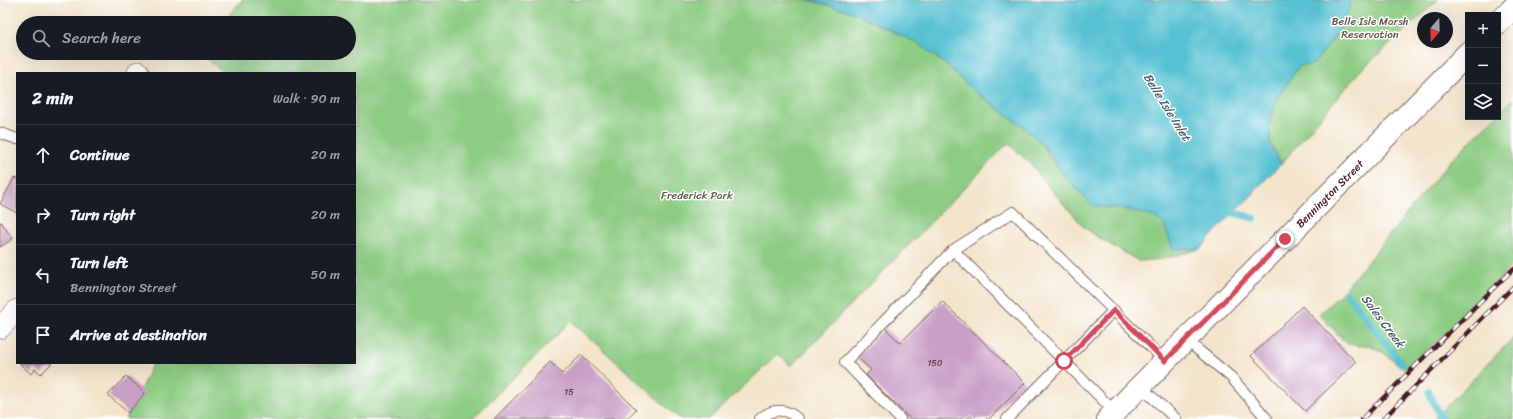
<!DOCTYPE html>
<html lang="en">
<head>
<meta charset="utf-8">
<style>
	body { margin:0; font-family:Sriracha,sans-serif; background:#20242c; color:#f1f3f6 }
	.controls { position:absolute; right:12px; top:12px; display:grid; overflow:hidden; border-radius:0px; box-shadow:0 4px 16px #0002 }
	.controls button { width:36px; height:36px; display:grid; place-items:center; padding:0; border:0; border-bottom:1px solid #363941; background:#171b24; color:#f1f3f6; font:20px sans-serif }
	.compass { position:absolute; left:1417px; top:12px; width:36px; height:36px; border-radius:50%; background:#171b24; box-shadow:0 4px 16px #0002; rotate:199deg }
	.stop { position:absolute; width:12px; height:12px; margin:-9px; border:3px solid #d1495b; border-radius:50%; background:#fff }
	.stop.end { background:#d1495b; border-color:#fff; box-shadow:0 1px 4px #0008 }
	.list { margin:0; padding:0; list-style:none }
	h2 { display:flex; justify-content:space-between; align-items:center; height:52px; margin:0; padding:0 16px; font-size:17px }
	h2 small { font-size:13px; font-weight:400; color:#9ea1a6 }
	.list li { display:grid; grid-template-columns:26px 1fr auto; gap:12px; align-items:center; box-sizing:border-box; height:60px; padding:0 16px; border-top:1px solid #363941 }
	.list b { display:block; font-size:15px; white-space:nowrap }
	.list p { margin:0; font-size:13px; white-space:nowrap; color:#9ea1a6 }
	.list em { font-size:13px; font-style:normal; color:#9ea1a6 }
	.icon { flex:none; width:22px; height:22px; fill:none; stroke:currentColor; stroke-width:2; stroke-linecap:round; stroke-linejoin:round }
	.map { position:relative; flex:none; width:1513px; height:419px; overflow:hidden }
	.search { position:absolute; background:#171b24; box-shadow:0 4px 16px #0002; left:16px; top:16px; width:340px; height:44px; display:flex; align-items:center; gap:10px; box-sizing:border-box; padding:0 14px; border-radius:22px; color:#9ea1a6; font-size:15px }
	.panel { position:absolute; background:#171b24; box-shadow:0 4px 16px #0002; left:16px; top:72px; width:340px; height:292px; border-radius:0px }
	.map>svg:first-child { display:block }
	.green { fill:#8dcc83; stroke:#6c7657 }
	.water { fill:#56c1d2; stroke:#50707e }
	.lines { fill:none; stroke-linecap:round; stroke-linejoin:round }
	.stream { stroke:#56c1d2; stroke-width:7 }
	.building { fill:#c89fc6 }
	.lane-casing { stroke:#856463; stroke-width:12 }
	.street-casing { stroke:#856463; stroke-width:22 }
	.secondary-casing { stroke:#856463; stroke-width:24 }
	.lane { stroke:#fff; stroke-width:10 }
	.street { stroke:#fff; stroke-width:21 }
	.secondary { stroke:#fff; stroke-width:22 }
	.rail-casing { stroke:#4a1f2b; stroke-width:4.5 }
	.rail { stroke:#fff; stroke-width:3; stroke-dasharray:9; stroke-linecap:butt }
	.route { stroke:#d1495b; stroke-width:5 }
	.labels { text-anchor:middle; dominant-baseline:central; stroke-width:3; stroke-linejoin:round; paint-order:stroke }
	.number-label { font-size:9px; fill:#6a3f52 }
	.park-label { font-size:11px; fill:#615c4a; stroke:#fff }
	.street-label { font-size:11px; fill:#4a1f2b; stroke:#fff }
	.water-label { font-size:12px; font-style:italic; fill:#4f606e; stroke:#fff }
</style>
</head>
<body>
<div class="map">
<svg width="1513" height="419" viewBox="0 0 1513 419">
	<rect width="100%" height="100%" fill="#fff"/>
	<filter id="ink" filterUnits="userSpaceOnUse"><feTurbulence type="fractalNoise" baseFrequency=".025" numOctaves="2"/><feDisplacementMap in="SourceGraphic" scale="8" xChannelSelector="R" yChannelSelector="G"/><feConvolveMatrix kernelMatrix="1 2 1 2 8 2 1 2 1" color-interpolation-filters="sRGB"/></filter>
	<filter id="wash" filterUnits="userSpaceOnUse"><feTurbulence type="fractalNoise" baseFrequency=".012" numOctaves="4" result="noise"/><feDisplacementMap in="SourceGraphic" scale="16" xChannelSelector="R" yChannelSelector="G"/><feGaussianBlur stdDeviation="0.9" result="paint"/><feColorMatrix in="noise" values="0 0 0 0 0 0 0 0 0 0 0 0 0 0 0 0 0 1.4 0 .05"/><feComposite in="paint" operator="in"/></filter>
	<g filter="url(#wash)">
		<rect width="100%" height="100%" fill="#f3e5cc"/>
		<g class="green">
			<path d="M242,0h1196l-79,72 -78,92 -20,20 -9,11 -37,37 -15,17 -37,10 -24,2 -40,-23 -15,-11 -35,-40 -18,-23 -23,-21 -217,223 -13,-12 -69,65h-29l-109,-98 -99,98h-346l27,-56h202v-290h-131l-23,-20h148v-30h-127z"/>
			<path d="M1513,99v165l-51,55 -57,51 -21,-17 -15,-8 -9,1 -13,-2 -28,-30 21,-19 111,-135 44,-43h3v-3z"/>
			<path d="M1513,338v81h-79z"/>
		</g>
		<path class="water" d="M808,0h544c-6,25 -23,44 -38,64l-15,2 -22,32 -7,23v22l11,21 -20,20 -9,11 -37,37 -15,17h-27l-9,-24 -9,-8 -26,-7 -36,-4 -32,-34 -19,-28 -17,-16 -51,-37 -26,-25 -17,-13 -14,-10 -43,-21 -27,-12z"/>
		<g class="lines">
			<g class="stream">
				<path d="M1234,213l20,5"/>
				<path d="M1346,292l56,72"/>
				<path d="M1429,392l12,27"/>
			</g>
		</g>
		<g id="blocks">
			<g class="building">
				<path d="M14,178l3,1v34l-17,-9z"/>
				<path d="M0,222h1l12,17 -13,8z"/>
				<path d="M942,301l83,82 -36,36h-15l-3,-3 -4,3h-57l-44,-44 5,-5 -14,-13 28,-29 15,15z"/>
				<path d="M1302,306l54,56 -51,49 -54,-55z"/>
				<path d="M581,355l55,54 -9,10h-133l56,-57 12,12z"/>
				<path d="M21,363h31l-11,11 -6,-5 -4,5 -11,-10z"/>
				<path d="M126,376l19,17 -17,20 -20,-18z"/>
			</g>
		</g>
	</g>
	<g filter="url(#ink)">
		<use href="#blocks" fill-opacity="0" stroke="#856463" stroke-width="1"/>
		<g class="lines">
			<g class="lane-casing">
				<g id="lane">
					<path d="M0,133l17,6"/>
					<path d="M953,250l60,-38 152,149"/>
					<path d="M1186,340l45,37 36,42"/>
					<path d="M1140,386l36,33"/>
					<path d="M760,419c12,-11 26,-11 38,0"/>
					<path d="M900,419l-55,-57 108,-112 162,162"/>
					<path d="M1007,419l107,-109"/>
				</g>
			</g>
			<g class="street-casing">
				<g id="street">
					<path d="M138,73v-1"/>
					<path d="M0,328l17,-18"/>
				</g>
			</g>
			<g class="secondary-casing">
				<g id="secondary">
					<path d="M1498,23l15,-15"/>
					<path d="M1108,419l360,-366"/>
				</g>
			</g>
			<use href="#lane" class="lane"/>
			<use href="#street" class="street"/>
			<use href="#secondary" class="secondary"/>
			<g class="rail-casing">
				<g id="rail">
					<path d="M1362,419l151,-150"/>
					<path d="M1383,419l130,-132"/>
				</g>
			</g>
			<use href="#rail" class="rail"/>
		</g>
	</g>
	<g class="lines" filter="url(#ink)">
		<path class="route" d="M1064,361l50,-51 51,51 120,-122"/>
	</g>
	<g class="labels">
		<g class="number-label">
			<text x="935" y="363">150</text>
			<text x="569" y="392">15</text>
		</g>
		<g class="park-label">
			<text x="1370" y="21">Belle Isle Marsh<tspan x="1370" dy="13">Reservation</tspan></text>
			<text x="697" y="195">Frederick Park</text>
		</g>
		<g class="street-label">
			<text transform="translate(1330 194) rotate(-45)">Bennington Street</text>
		</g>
		<g class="water-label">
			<text transform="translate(1167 107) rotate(58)">Belle Isle Inlet</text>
			<text transform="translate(1383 321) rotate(53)">Sales Creek</text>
		</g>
	</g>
</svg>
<div class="controls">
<button>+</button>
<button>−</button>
<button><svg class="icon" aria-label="layers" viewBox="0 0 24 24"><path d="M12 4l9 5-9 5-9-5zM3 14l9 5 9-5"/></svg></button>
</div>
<svg class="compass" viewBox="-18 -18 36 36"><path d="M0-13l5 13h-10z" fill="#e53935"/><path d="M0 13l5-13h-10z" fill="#9ea1a6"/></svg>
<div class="stop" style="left:1064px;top:361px"></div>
<div class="stop end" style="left:1285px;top:239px"></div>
<div class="search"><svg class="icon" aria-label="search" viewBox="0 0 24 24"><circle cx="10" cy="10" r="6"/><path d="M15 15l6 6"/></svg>Search here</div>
<section class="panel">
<h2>2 min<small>Walk · 90 m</small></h2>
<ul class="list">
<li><svg class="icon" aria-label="ahead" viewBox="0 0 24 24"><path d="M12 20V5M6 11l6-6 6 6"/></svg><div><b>Continue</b></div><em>20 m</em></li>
<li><svg class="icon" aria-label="right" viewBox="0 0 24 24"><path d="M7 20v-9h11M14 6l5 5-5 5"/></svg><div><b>Turn right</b></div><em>20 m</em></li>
<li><svg class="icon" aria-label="left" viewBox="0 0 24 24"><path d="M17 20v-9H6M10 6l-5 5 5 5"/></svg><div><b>Turn left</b><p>Bennington Street</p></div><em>50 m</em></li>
<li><svg class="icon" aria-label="arrive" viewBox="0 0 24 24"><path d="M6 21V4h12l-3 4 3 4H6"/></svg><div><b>Arrive at destination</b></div></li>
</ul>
</section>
</div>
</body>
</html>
